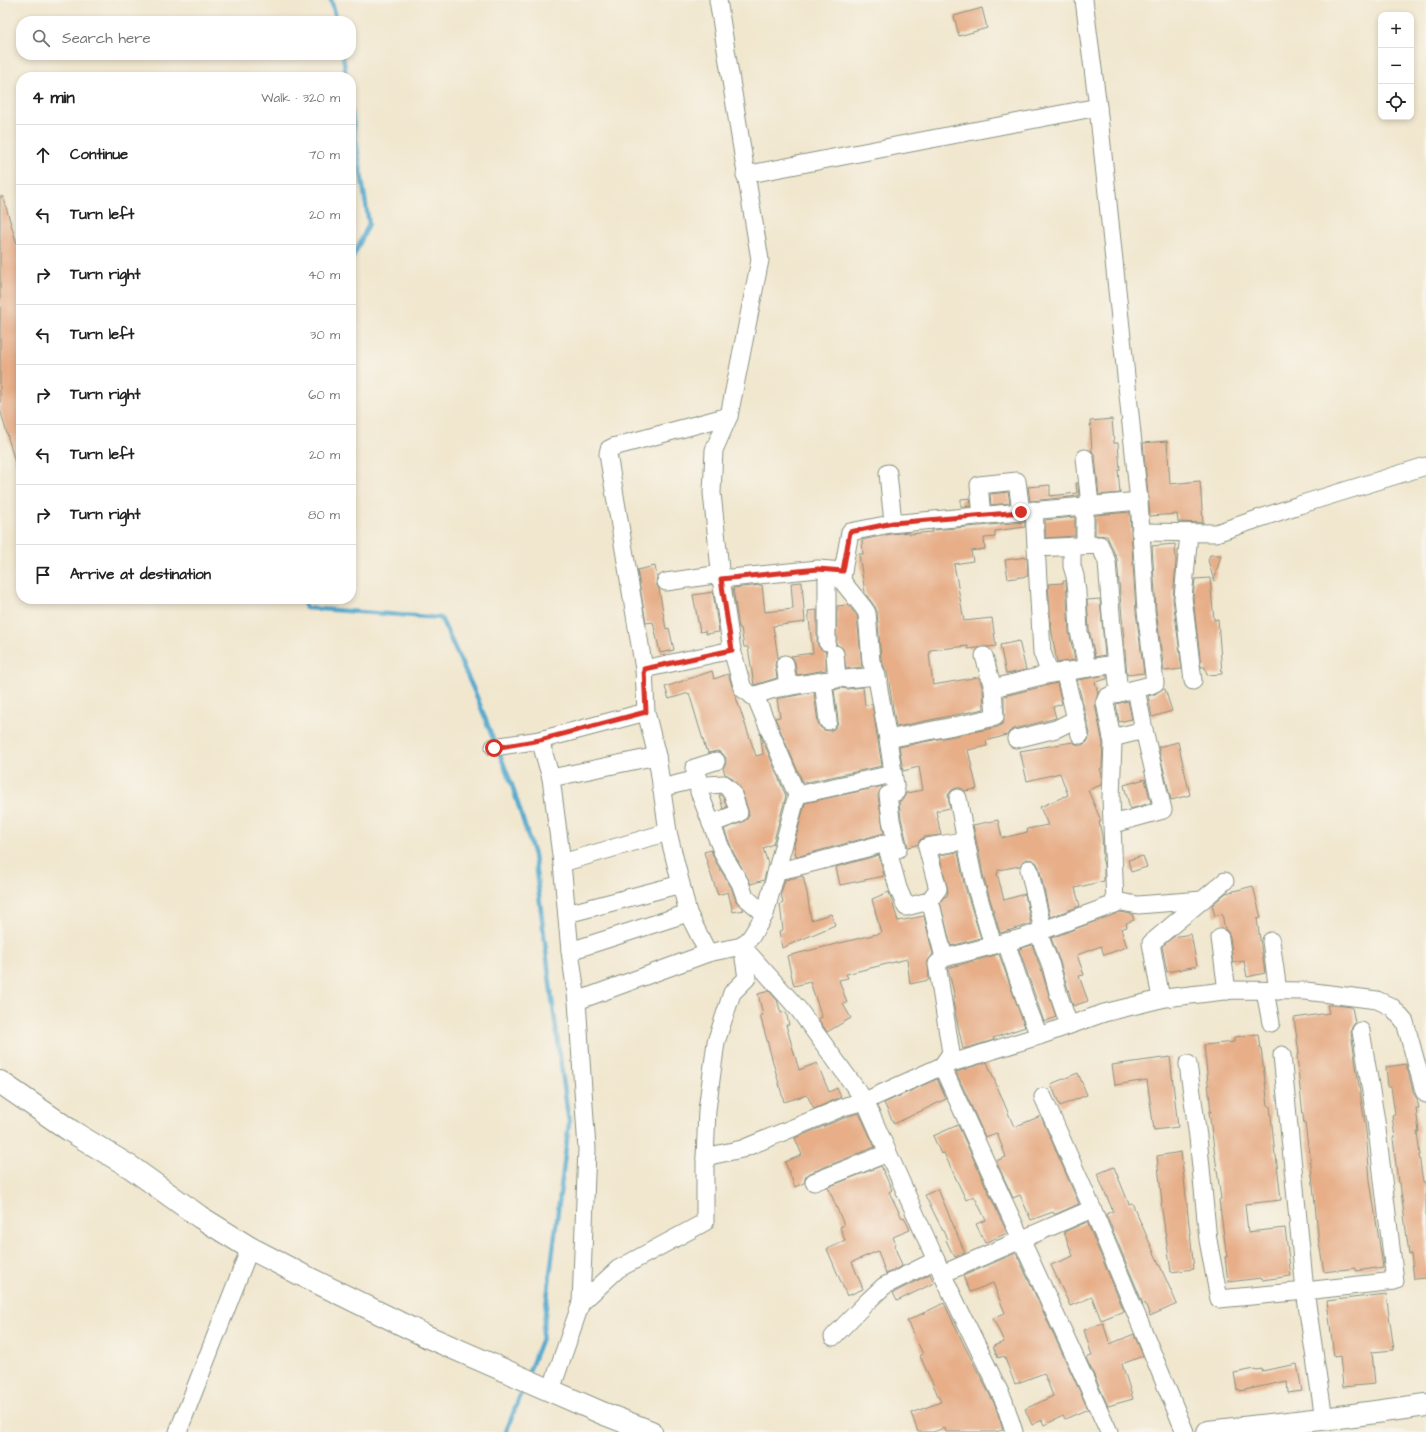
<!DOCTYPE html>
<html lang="en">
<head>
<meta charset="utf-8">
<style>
	body { margin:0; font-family:"Architects Daughter",sans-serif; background:#f2f2f2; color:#222 }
	.controls { position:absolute; right:12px; top:12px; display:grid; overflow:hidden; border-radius:8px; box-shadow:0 2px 6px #0003 }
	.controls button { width:36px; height:36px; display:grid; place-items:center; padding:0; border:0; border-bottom:1px solid #e0e0e0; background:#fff; color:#222; font:20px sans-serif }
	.stop { position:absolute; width:12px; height:12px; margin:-9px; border:3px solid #d93025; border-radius:50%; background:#fff }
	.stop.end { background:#d93025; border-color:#fff; box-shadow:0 1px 4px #0008 }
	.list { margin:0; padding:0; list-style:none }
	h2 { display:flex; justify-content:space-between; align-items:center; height:52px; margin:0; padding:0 16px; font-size:17px }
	h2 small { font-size:13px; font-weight:400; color:#767676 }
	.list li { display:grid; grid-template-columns:26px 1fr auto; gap:12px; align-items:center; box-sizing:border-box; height:60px; padding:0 16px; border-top:1px solid #e0e0e0 }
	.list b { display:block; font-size:15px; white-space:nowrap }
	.list em { font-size:13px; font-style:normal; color:#767676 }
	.icon { flex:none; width:22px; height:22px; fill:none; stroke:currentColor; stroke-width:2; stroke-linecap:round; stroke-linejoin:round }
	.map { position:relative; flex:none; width:1426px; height:1432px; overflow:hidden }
	.search { position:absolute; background:#fff; box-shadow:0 2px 6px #0003; left:16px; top:16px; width:340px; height:44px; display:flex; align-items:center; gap:10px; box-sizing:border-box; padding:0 14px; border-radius:16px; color:#767676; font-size:15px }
	.panel { position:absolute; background:#fff; box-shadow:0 2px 6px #0003; left:16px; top:72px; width:340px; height:532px; border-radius:16px }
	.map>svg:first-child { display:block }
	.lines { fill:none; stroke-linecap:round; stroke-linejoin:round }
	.stream { stroke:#52a9ce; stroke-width:4.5 }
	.building { fill:#e7ae88 }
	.street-casing { stroke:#889282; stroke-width:19 }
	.secondary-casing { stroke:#889282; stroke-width:24 }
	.street { stroke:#fff; stroke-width:17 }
	.secondary { stroke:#fff; stroke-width:22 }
	.route { stroke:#d93025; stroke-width:5 }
</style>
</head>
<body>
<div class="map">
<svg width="1426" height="1432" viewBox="0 0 1426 1432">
	<rect width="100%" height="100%" fill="#f7f3e8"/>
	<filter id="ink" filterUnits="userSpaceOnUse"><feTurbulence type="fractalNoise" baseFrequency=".025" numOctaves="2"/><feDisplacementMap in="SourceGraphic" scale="8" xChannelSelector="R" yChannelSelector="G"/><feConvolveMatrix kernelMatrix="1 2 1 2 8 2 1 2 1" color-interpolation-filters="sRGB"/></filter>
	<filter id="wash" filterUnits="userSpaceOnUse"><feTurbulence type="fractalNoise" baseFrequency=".012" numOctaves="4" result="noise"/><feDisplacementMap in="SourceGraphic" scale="16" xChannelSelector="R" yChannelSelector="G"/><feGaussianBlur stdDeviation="0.9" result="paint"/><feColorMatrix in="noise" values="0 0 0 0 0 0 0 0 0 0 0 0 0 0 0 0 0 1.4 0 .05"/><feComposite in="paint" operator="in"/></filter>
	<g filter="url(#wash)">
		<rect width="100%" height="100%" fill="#f1e7cf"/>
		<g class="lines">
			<g class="stream">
				<path d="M331,0l6,21"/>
				<path d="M343,55l3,22"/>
				<path d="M351,109l18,115 -18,37"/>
				<path d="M303,599l3,9 135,10 36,79 18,47"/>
				<path d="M498,750l14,35 22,70 18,144 17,124 -27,215 -14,36"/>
				<path d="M506,1432l18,-47"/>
			</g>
		</g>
		<g id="blocks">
			<g class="building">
				<path d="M982,8l5,20 -28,8 -5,-20z"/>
				<path d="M0,197h3l16,54h2v221l-3,1 -18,-64z"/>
				<path d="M1112,419l2,24h4l2,27h-2l2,23 -21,2 -4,-38 -3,-6 -2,-30z"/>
				<path d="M1167,441l3,43 30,-3 3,42 -25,-1 -1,-8 -27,2 -7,-73z"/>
				<path d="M1076,483h2l1,13 -49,5 -2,-14 22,-2v11l27,-3z"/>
				<path d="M1008,492l2,11 -19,2 -1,-11z"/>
				<path d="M970,498l1,8 -10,1v-8z"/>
				<path d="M1130,512l6,100 8,61 -17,2 -10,-116 -10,-23 -12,-1v-20z"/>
				<path d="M1075,517v19l-29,2 -1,-18z"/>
				<path d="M1025,522v5l-30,4v6l-11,1 1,11 -14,2 2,10 -19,3 10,57 28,-3 4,28 -28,3v-3l-38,4v4h-1l4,31 46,-8 4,13 1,19 -88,18 -9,-56h-1l-5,-12 -4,-47 -2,-5 -10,-14 -6,-39h4l-1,-14 29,-6 18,-2v2l23,-2v-2z"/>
				<path d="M1175,544l1,18 -3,37 9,70 -18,2 -8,-61 -4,-64z"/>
				<path d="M1210,555h11l-7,26 -6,-21z"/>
				<path d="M1027,557l1,19 -20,3 -3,-19z"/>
				<path d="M655,566l2,11 -1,7 3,5 7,40 3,-1 5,22 -14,3 -7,-31 -7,1 -9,-53z"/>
				<path d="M1210,578l4,42 4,-1 4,55 -15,1 -2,-8h-4l-8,-69 2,-19z"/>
				<path d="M1063,581h3l3,51 6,28 -18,3 -6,-36 -3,-43 15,-1z"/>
				<path d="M802,582l3,40 -32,4 5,31 -2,4 -1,4 2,13 -23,7 -6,-38h-4l-3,-19h-2l-6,-40 29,-3 3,27 28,-3 -2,-26z"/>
				<path d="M713,592l6,40 -13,2 -1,-3 -5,1 -7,-37z"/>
				<path d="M1100,599l5,56 -10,2 -6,-27 -2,-30z"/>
				<path d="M848,605l9,11 5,51 -16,2 -3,-20 -7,-5 1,-38z"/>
				<path d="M817,610v32l2,5 7,5v18l-29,5 -2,-13 -4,-6 22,-3 -5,-42z"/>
				<path d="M1019,641l7,29 -20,4 -6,-29z"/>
				<path d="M712,671l2,8 14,-5 28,82 7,-2 -3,-21 26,63 -13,48 -10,4 5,16 -4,16 -13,4 -18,-32 -9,-23 19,-7 4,-3 2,-4 -1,-5 -7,-21 -10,-12 -6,-3 -2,-6 3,-4v-6l-3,-4 -5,-3 -10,2 -1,-4 -1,1 -17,-57 -20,6 -4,-12z"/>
				<path d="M1107,675v4l-12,3 3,11 -3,11 8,40 -1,24 -2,1 2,6 -1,10 -13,5 13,31 -2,1 3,14 1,21 -1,1 2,7v16l-29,7 5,18 -30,11 -11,-50 -3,-5 -4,-2 -5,-1 -4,2 -3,5 -22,4v3h-1l7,27 21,-6 6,30 -31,9 -16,-54 -11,-54 25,-5 4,18 26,-6 -1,-3 21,-4 -8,-18 28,-12 -8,-22 -33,8 -7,-30 53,-9 5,3h4l5,-3 2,-4 1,-5 -13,-53z"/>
				<path d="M1057,683l5,21 -9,3 3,11 -42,11 -5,3 -2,3 -21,6 1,5 -19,4 9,39 -12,2 -4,-3h-4l-5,2 -4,5 2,13 -14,3 5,24 -16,2 -5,3 -3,5 -9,2 -7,-29 -2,-16 4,-3 3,-6 17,-3 -4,-23 -16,4 -4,-24 99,-20 4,-3 2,-3v-25z"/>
				<path d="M863,687l2,18 7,-1 10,62 -79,17 -28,-65 5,-1 -3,-18 37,-7 4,31 2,4 4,3 6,1 4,-2 3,-4 1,-5 -4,-30 7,-2 6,1z"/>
				<path d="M1162,689h3l7,22 -20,6 -4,-21 7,-2z"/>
				<path d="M1128,701l4,18 -13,3 -3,-18z"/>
				<path d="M1178,742l12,53 -19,5 -13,-53z"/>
				<path d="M1145,779l6,24 -21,6 -6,-24z"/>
				<path d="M883,786l-4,6 -1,4 6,37 -88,24 -2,-12 11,-42z"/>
				<path d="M719,795h1l3,2 4,10 -4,2z"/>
				<path d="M711,850l4,11 16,26 5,14 8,9 -11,2 -5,-20 -10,3 -8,-23 -6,-20z"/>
				<path d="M958,852l6,32 17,54 -30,8 -11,-44 4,-5 3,-1 1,-5 -9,-36z"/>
				<path d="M879,855l5,21 -44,9 -4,-18z"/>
				<path d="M1143,856l4,11 -16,5 -3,-12z"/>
				<path d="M803,876l4,17 4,27 20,-6 4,11 -53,23 -3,-17 4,-1 -3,-26 3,-1 -2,-10 4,-13z"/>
				<path d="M1253,886l8,32 -4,1 8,54 -18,4 -3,-16 -11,2 -3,-26 -2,-5 -3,-3 -3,-15 -7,2 -3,-11 14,-12z"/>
				<path d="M889,892l9,29 26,-5 9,38 -5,7 1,19 -19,4 -3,-25 -61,15 2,4 -9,2 8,23 -4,1 8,14 -24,14 -9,-13 4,-2 -12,-35 -16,4 -7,-30 94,-23 -9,-34z"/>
				<path d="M1120,912l12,2 2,6 -8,3 1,4 -6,2 6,18 -23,8 -3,-9 -24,9 7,20 -5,1 9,25 -15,5 -13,-44 -9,-24z"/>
				<path d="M1191,934l6,32 -30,6 -5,-26 11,-9z"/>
				<path d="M1032,945l9,24 15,48 -12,5 -25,-73z"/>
				<path d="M999,954l26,73 -32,11 1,2 -31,9 -10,-47v-3l2,-1 -7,-30z"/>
				<path d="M769,991l8,9 4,13 5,-1 3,13h-3l13,45 18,-7 12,29 8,-4 4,9 -27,12 -7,-14 -23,7 -24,-87h3l-5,-21z"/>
				<path d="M1327,1005h7l18,2 3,16 -3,4 -1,6 15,98 4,49 13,87 -27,4v-3l-32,4 -5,-29 -10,-97h-1l-3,-22h-1l-5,-44 -2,-26h2l-5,-36 35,-5z"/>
				<path d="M1258,1034l2,14h1l7,58h2l5,49h1l5,45 -36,4 3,28 37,-4 6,48 -29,4 -1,-2 -33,4 -3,-25h2l-8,-57 2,-1 -12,-87h2l-7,-67 30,-3v-5z"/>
				<path d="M1170,1057l8,70 -24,3 -7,-50 -32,5 -3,-20z"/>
				<path d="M987,1062l27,65 27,-11 38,88 -23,10h-2l-1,-2 -22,8 -11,-25 -7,3 -17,-37 10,-4 -9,-24 -12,4 -29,-65z"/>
				<path d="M1406,1064l8,30 3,5 2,9h-3l3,24h-2l3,23h-1l4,27h2l1,11v85l-12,1 -3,-25h-2l-9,-71h-2l-5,-45h2l-3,-23 3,-1 -4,-27h-3l-2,-20z"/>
				<path d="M1078,1073l9,22 -27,11 -9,-22z"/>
				<path d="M937,1079l9,20 -52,25 -10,-21z"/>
				<path d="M859,1113l16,34 -65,26 -4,3 -2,7 -9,4 -10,-25 17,-7 -7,-17 54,-22z"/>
				<path d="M958,1125l49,108 -22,10 -9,-19 10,-4 -12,-24 -8,4 -22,-47 -3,1 -8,-18z"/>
				<path d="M1181,1152l13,117 -23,3 -10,-69h1l-5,-47z"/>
				<path d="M881,1166l11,24 -3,2 13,26 2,-1 6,13 -17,7 3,7 -2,1 8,21 -16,8 -8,-23 -26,11 11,27 -16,7 -20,-47 18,-8 -5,-14 4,-2 -16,-38z"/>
				<path d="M1114,1167l15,37 3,-1 45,101 -27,12 -5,-13 -2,1 -37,-90 7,-3 -16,-37z"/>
				<path d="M938,1189l27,64 -10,4 -2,-4h-1l-6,-13 1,-1 -22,-44z"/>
				<path d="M1087,1222l37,89 -23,9 -9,-23 -22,9 -19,-41 22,-9 -9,-24z"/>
				<path d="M1016,1253l72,156 -23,10 -2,-3 -19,9 -2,-5 -10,5 -7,-16 28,-13 -9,-23 -29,11 -11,-28 -6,2 -5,-12 11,-4 -11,-24 12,-5 -12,-30 -23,9 -7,-16z"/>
				<path d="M930,1274l4,9 -37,18 -4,-8z"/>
				<path d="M1386,1294l8,56 -22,2 3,32 -32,3 -3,-31 -6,1 -7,-56z"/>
				<path d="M944,1303l20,42 31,60 8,25 -8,2h-49l-1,-4 -12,4h-15l-7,-19 30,-11 -21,-46 3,-2 -16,-33z"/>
				<path d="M1103,1323l7,21 24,-10 9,22 -21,8 11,35 -25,7 -22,-48 6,-2 -8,-26z"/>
				<path d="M1297,1364l5,27 -14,2 -1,-12 -47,10 -1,-2 -2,1 -3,-17 21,-4 1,1 6,-1v2z"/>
			</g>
		</g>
	</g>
	<g filter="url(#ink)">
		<use href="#blocks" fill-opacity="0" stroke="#889282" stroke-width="1"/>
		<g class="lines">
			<g class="street-casing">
				<g id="street">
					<path d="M745,175l353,-68"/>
					<path d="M729,416l-116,31 -4,2 -1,5 36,215 2,43 11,44 11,76 20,81 20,40 34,-7 57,64 66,91 77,173 62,127 10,31"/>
					<path d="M1085,458l5,47"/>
					<path d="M888,473l5,50"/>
					<path d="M1085,506v39"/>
					<path d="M982,516l-3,-31 38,-4 4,31"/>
					<path d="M1140,532l76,1 83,-28 127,-39"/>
					<path d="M1189,533l-6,65 10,83"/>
					<path d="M1072,546v20l3,10 2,16 2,40 3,11 5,25"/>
					<path d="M1036,548l64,-3c2,8 5,10 7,17l5,65 7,66"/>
					<path d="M827,570v72"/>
					<path d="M843,571l-1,10 21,26 4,6 4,49 5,11 12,66 8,53 -8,3 3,25 7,29 -10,2 10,37 8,19 23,-6 3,7 12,50 -7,6 14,89 -9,13 167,366"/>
					<path d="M721,579l97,-10 25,2 7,-39 40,-8 249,-23"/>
					<path d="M666,582l55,-8"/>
					<path d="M984,656l9,32"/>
					<path d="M785,664l3,23"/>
					<path d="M644,669l88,-19"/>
					<path d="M1064,671l16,64"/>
					<path d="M1050,674l65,-10"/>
					<path d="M846,679l31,-3"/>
					<path d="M823,681l14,-2 -2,-25"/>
					<path d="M1136,689l8,41"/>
					<path d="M752,696l26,-8 45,-7 5,40"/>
					<path d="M1112,738l32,-8 19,80 -50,14"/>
					<path d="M888,739l71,-14 36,-8 -2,-29 57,-14 -8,-22 -8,-142"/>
					<path d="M1016,739l40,-10 20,-10"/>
					<path d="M540,740l106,-28"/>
					<path d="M494,747l46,-7 11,38 11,85 8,88 7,50 10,148 -6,154"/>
					<path d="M551,778l106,-22"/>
					<path d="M698,779l-4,-11 22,-7"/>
					<path d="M661,788l37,-9 1,13 25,64 16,27 5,14 20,17"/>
					<path d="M699,789l9,-4 16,-1 8,8 7,21 -28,11"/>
					<path d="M797,795l96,-21"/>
					<path d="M958,798l8,44"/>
					<path d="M562,863l106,-31"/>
					<path d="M1029,869l14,61"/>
					<path d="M777,871c37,-7 73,-19 109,-28l2,8"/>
					<path d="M929,901l9,-12 -11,-42 30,-5h9l8,39 19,64"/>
					<path d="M1115,901l23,4 64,-5"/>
					<path d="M567,914l114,-30"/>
					<path d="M1038,932l13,34 8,30 10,29"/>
					<path d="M1220,938l7,53"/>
					<path d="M1271,941l7,50"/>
					<path d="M1006,942l21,63 12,31"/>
					<path d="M570,951l118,-38"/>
					<path d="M944,958l78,-20 93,-34 -4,-107 2,-54 -8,-41 2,-5 4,-2 40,-10 4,-2 -9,-72 -7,-110 -41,-394 -14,-107"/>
					<path d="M1265,991l6,32"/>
					<path d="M1161,999l-10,-56 74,-62"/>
					<path d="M577,1001l131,-48"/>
					<path d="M1188,1064l10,73 10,103 11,59 86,-8 -23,-236"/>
					<path d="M1043,1097l53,120 89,215"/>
					<path d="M705,1158l9,-3 28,-6 104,-43 19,-5 77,-35 97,-30 65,-23 61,-15 68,-8 73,1 71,9 15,7 13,15 19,69 2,3"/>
					<path d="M814,1182l74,-29"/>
					<path d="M942,1274l150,-65"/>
					<path d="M833,1337l34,-35 17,-16 52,-26"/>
					<path d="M551,1390l30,-87 37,-34 87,-47v-64l2,-48 9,-68 16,-49 15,-15 -5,-32 9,-9 14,-23 32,-119 -41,-97 -13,-9 -11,-39 -11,-71 -9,-86 2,-43 15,-34 31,-156 -42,-260"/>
					<path d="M1324,1419l-19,-128 90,-10 -19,-160 -15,-90"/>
					<path d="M178,1432l72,-184"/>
				</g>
			</g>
			<g class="secondary-casing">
				<g id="secondary">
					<path d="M0,1082l71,49 61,37 68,49 50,31 50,26 128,63 174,76 49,19"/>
					<path d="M1208,1432l131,-15 87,-12"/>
				</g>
			</g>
			<use href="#street" class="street"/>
			<use href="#secondary" class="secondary"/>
		</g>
	</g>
	<g class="lines" filter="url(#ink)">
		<path class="route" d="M494,748l46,-8 106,-28 -2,-43 88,-19 -11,-71 97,-10 25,2 7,-39 43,-9 128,-11"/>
	</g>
</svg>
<div class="controls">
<button>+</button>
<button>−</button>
<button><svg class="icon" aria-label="locate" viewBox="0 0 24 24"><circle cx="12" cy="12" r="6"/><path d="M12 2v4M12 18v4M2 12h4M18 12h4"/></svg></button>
</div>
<div class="stop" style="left:494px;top:748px"></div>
<div class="stop end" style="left:1021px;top:512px"></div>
<div class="search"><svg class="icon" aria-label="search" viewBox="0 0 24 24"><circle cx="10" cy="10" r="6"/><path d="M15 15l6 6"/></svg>Search here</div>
<section class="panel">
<h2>4 min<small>Walk · 320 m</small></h2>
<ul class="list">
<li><svg class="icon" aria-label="ahead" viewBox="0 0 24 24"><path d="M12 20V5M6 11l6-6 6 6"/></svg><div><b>Continue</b></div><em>70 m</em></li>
<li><svg class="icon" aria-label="left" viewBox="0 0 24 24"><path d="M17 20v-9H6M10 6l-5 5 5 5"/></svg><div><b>Turn left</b></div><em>20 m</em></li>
<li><svg class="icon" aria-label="right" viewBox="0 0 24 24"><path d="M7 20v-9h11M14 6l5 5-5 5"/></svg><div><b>Turn right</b></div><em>40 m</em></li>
<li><svg class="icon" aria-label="left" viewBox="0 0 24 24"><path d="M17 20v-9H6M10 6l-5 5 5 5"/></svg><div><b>Turn left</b></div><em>30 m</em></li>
<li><svg class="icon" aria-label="right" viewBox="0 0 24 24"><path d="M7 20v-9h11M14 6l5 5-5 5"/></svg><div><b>Turn right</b></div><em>60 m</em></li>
<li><svg class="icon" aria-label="left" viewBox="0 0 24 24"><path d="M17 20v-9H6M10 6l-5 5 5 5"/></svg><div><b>Turn left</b></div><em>20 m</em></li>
<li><svg class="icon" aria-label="right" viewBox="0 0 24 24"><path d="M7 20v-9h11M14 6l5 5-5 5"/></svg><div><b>Turn right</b></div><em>80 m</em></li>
<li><svg class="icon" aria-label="arrive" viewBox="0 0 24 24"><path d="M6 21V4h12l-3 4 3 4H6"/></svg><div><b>Arrive at destination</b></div></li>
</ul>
</section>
</div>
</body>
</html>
